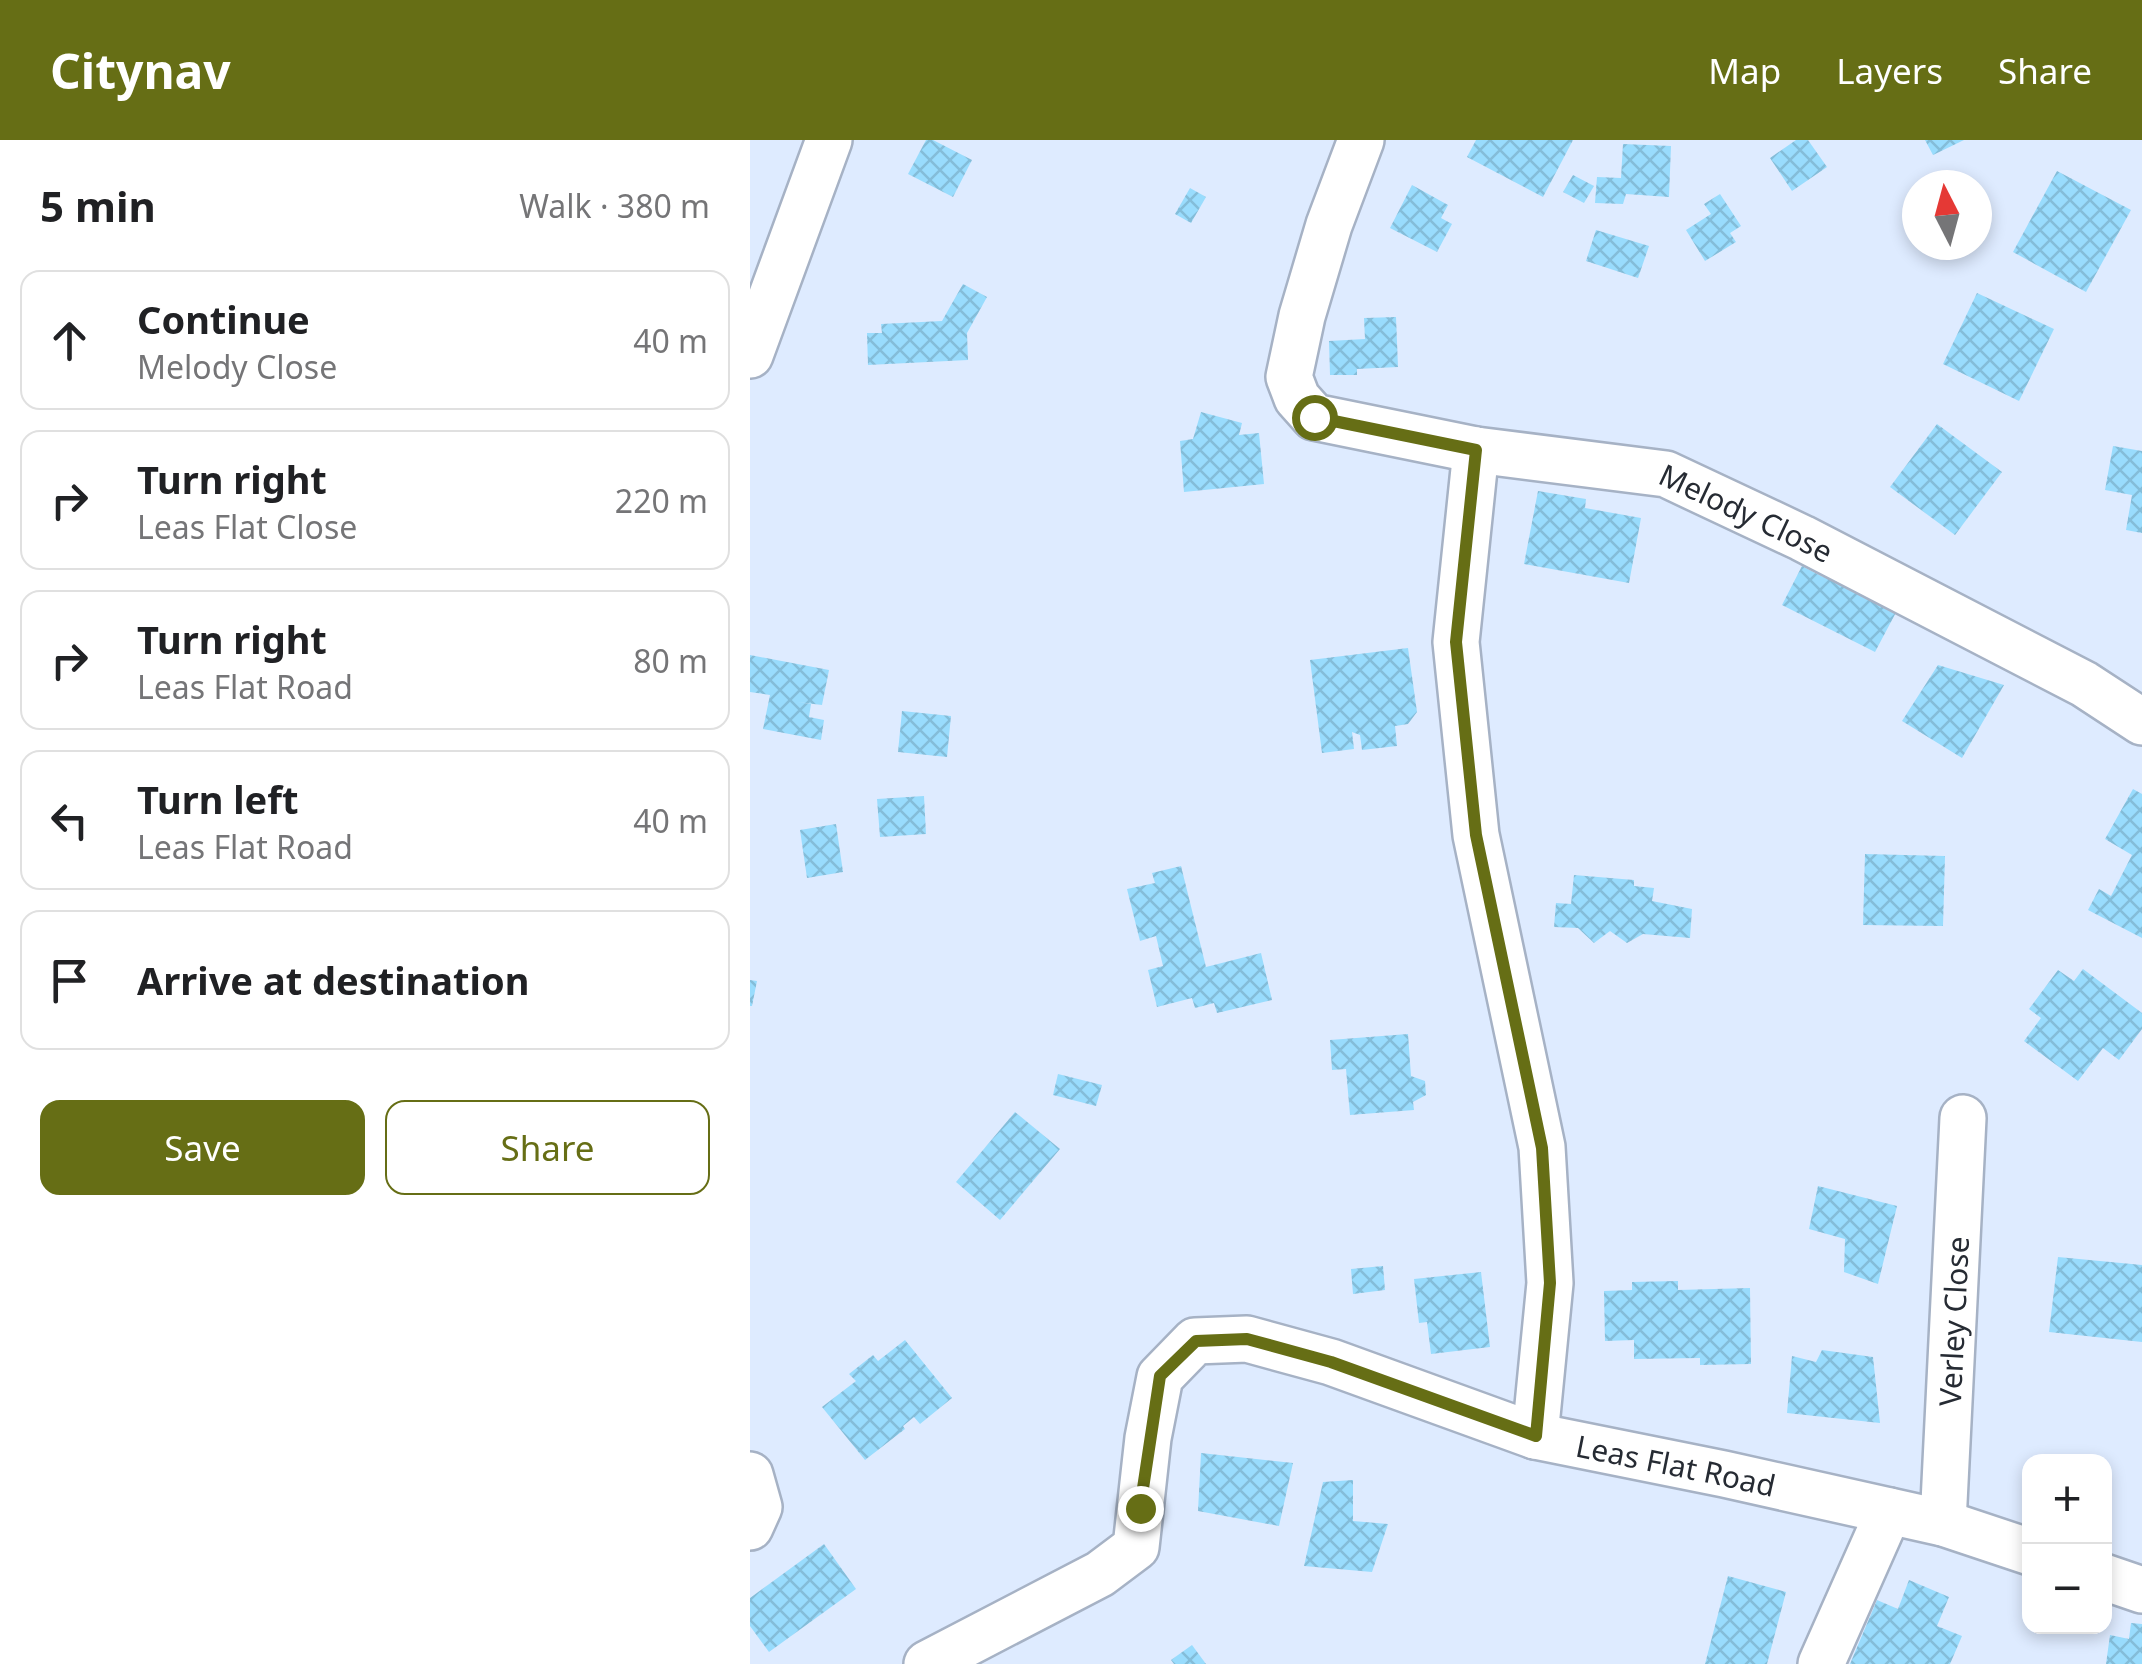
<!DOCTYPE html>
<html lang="en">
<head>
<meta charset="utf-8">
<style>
	body { margin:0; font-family:"Noto Sans",sans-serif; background:#f2f2f2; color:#202124 }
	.controls { position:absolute; right:30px; bottom:30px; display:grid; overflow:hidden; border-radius:20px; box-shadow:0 5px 15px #0003 }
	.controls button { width:90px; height:90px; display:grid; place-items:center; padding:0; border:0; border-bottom:2px solid #e0e0e0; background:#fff; color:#202124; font:50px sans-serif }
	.compass { position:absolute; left:1152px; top:30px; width:90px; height:90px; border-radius:50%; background:#fff; box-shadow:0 5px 15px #0003; rotate:354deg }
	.stop { position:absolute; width:30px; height:30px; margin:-22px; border:8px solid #666e15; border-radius:50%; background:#fff }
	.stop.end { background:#666e15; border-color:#fff; box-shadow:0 2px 10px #0008 }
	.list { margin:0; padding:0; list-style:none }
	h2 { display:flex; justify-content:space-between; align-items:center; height:130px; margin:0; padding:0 40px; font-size:42px }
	h2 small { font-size:32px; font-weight:400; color:#757577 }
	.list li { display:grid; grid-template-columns:65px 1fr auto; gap:30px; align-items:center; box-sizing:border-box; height:140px; margin:0 20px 20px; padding:0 20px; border:2px solid #e0e0e0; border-radius:20px }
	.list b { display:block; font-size:38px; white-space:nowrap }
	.list p { margin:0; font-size:32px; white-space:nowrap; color:#757577 }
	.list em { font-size:32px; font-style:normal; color:#757577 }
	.actions { display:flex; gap:20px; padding:30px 40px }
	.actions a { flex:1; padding:22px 0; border:2px solid #666e15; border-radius:20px; text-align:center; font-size:35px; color:#666e15 }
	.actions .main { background:#666e15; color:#fff }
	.icon { flex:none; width:55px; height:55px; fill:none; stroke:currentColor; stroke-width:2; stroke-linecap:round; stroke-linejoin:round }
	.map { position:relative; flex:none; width:1392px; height:1524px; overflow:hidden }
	header { display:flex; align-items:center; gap:60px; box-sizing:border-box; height:140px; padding:0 50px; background:#666e15; color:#fff }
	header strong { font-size:48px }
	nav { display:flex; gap:55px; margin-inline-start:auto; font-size:35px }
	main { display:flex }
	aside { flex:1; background:#fff }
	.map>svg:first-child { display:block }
	.building { fill:url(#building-cross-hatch) }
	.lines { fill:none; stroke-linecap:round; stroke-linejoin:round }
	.minor-casing { stroke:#a6b2c5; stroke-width:50 }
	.minor { stroke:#fff; stroke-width:45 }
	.route { stroke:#666e15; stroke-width:12 }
	.labels { text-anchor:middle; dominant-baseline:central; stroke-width:8; stroke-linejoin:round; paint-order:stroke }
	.street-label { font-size:30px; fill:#262b33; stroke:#f5f7fb }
</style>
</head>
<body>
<header>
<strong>Citynav</strong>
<nav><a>Map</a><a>Layers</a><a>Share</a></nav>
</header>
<main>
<aside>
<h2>5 min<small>Walk · 380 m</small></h2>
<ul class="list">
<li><svg class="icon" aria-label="ahead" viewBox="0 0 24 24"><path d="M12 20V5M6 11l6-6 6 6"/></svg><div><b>Continue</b><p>Melody Close</p></div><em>40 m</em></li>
<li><svg class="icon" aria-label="right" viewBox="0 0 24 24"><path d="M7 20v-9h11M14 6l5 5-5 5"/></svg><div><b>Turn right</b><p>Leas Flat Close</p></div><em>220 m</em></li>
<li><svg class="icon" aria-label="right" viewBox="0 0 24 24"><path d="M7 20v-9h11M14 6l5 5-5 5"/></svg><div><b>Turn right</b><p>Leas Flat Road</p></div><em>80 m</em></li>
<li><svg class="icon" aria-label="left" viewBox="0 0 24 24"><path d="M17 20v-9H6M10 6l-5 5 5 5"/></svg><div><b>Turn left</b><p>Leas Flat Road</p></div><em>40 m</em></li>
<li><svg class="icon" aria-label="arrive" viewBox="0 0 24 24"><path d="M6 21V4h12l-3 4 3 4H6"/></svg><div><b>Arrive at destination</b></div></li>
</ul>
<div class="actions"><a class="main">Save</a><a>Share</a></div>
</aside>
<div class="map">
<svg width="1392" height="1524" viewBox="0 0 1392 1524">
	<defs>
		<pattern id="building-cross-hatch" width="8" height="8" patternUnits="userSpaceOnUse" patternTransform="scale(2.5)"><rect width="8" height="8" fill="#99dcfd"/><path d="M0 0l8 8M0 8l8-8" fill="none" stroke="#84bdd9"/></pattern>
	</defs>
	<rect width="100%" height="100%" fill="#deebff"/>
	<g class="building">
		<path d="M176,0h7l39,20 -19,37 -45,-23z"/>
		<path d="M726,0h97l-30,57 -76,-40z"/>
		<path d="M1046,0h12l19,27 -35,24 -22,-33z"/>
		<path d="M1175,0h39l-31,15z"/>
		<path d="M873,4l48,2 -2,51 -43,-3 -3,10 -28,-1 2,-26 24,1z"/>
		<path d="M1307,31l74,39 -45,82 -73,-40z"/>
		<path d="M823,35l21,11 -10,17 -21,-11z"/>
		<path d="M662,45l36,20 -7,13 11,6 -15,28 -47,-24z"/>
		<path d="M440,48l16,9 -15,26 -16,-9z"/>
		<path d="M970,54l21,32 -11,7 6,9 -31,19 -19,-31 25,-16 -7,-10z"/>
		<path d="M846,90l53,16 -11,32 -52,-17z"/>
		<path d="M213,144l24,13 -20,36 1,27 -100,5 -1,-32h15l-1,-9 61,-3z"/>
		<path d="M1227,153l77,36 -35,72 -76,-37z"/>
		<path d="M646,177l2,50 -41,2v6h-27l-1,-34 36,-2 -1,-21z"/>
		<path d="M451,272l41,11 -3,12 20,-2 5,51 -80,8 -4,-51 13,-2z"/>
		<path d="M1187,284l65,48 -47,63 -65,-48z"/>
		<path d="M1363,306l29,5v82l-16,-3 6,-35 -27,-5z"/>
		<path d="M788,351l48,8 -1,9 56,10 -12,65 -105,-19z"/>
		<path d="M1052,426l21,11 5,-11 73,37 -26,49 -93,-47z"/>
		<path d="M658,508l9,64 -9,12 -13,2 2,20 -35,4 -2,-15 -8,-3 2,17 -32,4 -12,-93z"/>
		<path d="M0,515l79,15 -7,35 -25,-3 14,2 -2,13 15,3 -3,20 -58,-11 7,-34 -20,-3z"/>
		<path d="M1188,525l66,20 -42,73 -60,-37z"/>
		<path d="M152,571l49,5 -4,41 -49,-5z"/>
		<path d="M1383,649l9,5v144l-54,-28 11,-21 12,7 21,-41 -27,-16z"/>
		<path d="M174,656l2,38 -46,3 -3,-38z"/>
		<path d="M86,684l7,48 -36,6 -7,-48z"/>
		<path d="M1115,714l80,2 -2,70 -80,-1z"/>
		<path d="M431,726l25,101 55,-14 11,47 -55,13 -3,-10 -19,5 -3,-10 -35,9 -9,-37 15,-4 -7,-30 -16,5 -13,-52 28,-6 -3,-10z"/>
		<path d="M824,735l60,5v6l20,2 -2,13 40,8 -2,29 -47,-4 -16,9 -17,-12 -16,12 -16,-15 -24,-1 2,-24 15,1z"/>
		<path d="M1333,829l59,44v16l-23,31 -16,-12 -25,33 -54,-40 17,-23 -12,-9 29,-39 16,11z"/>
		<path d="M0,840l7,1 -5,25h-2z"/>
		<path d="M658,894l3,42 14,5 1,14 -13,7 1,8 -64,5 -4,-46 -14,1 -2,-30z"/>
		<path d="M308,934l44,11 -6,21 -43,-11z"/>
		<path d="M265,972l45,37 -60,71 -44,-38z"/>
		<path d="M1068,1046l79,20 -19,78 -34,-12 1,-33 -36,-10z"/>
		<path d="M1308,1117l84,8v77l-93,-10z"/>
		<path d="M633,1126l2,24 -32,4 -2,-25z"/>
		<path d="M731,1132l9,75 -59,7 -4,-32 -8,1 -5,-44z"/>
		<path d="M928,1141v9l72,-2 1,76 -51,1v-7l-66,1v-19l-29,1 -1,-50 28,-1v-8z"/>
		<path d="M155,1200l47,58 -32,26 -6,-7 -11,9 2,3 -40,31 -43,-53 34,-26 -7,-7 24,-19 5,6z"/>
		<path d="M1072,1210l51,7 7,66 -93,-10 5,-57 24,6z"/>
		<path d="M451,1313l92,10 -14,63 -81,-15z"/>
		<path d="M603,1340v41l35,3 -16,48 -68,-6 19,-84z"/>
		<path d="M74,1404l32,45 -87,63 -19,-26v-28z"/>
		<path d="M978,1436l58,16 -19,72h-62z"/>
		<path d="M1159,1440l40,17 -12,29 25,10 -12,28h-100l27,-64 21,9z"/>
		<path d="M1381,1483l11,1v40h-36l4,-29 19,4z"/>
		<path d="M442,1505l14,19h-32l-3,-4z"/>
	</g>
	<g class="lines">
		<g class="minor-casing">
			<g id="minor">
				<path id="s1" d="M611,0l-32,85 -27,91 -13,61 8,21 17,19 162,33 190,24 136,64 282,146 58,38"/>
				<path d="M0,215l79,-215"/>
				<path d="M726,310l-20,192 20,193 66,312 8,136 -15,153"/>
				<path d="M0,1335l9,32 -9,20"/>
				<path id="s2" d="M1193,1383l20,-405"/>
				<path d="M1354,1437l38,13"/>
				<path id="s3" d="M177,1524l173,-90 36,-27 12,-109 12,-61 35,-36 52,-2 84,23 204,74 189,38 219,49 87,29"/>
				<path d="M1071,1524l68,-153"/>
			</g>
		</g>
		<use href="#minor" class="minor"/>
	</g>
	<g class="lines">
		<path class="route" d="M390,1368l20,-132 36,-35 51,-2 84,23 205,74 14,-153 -8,-135 -66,-313 -20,-193 20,-192 -162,-33"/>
	</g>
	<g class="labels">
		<g class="street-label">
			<text stroke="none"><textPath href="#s1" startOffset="742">Melody Close</textPath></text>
			<text stroke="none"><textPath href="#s2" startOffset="202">Verley Close</textPath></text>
			<text stroke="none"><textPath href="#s3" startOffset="962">Leas Flat Road</textPath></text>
		</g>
	</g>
</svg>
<div class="controls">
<button>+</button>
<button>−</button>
</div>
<svg class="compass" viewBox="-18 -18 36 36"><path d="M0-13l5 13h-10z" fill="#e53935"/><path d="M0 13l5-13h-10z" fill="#757577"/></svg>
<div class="stop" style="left:564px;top:277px"></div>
<div class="stop end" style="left:390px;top:1368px"></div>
</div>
</main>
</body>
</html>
